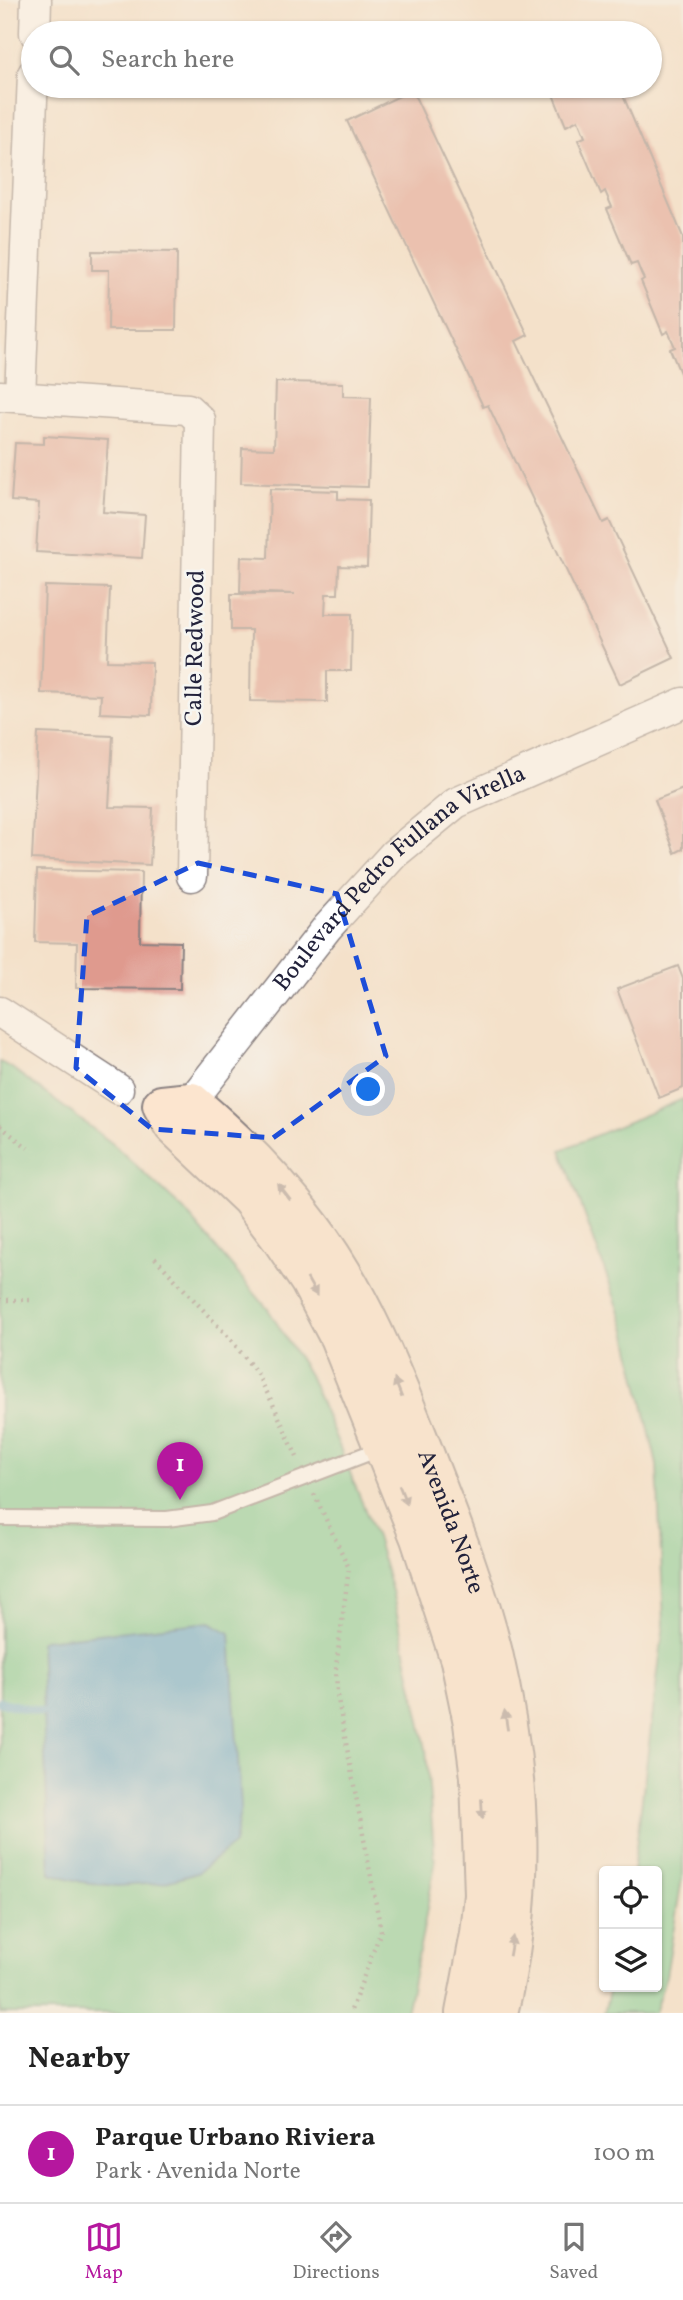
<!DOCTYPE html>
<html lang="en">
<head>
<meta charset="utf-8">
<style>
	body { margin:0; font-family:Vollkorn,serif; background:#f6f6f6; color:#222 }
	.controls { position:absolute; right:21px; bottom:21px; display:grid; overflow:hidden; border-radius:7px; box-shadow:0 2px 5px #0004 }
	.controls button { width:63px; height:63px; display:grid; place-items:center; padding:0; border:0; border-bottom:2px solid #e0e0e0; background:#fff; color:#222; font:35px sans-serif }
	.you { position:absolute; left:369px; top:1090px; width:24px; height:24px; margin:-18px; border:5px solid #fff; border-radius:50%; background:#1a73e8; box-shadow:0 0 0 10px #1a73e833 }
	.badge { display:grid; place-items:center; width:46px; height:46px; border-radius:50%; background:#b5179e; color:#fff; font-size:23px; font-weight:700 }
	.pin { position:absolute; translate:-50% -58px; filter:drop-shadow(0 2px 4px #0008) }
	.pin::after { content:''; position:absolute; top:37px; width:24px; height:21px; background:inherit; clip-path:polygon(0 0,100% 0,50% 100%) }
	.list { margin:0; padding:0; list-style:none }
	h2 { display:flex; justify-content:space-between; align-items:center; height:91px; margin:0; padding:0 28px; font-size:30px }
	h2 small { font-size:23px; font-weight:400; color:#767676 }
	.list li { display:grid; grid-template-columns:46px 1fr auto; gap:21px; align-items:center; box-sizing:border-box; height:98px; padding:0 28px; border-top:2px solid #e0e0e0 }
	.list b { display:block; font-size:26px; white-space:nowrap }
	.list p { margin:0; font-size:23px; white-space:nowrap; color:#767676 }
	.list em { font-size:23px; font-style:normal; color:#767676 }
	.icon { flex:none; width:38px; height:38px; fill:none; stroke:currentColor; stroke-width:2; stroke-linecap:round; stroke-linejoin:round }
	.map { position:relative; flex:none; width:683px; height:2013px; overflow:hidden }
	.search { position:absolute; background:#fff; box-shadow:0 2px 5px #0004; left:21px; right:21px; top:21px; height:77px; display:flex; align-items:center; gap:18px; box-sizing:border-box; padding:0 24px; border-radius:38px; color:#767676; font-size:26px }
	.sheet { height:189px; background:#fff }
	nav { display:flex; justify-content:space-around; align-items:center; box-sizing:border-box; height:98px; border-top:2px solid #e0e0e0; background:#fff; font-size:19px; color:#767676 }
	nav a { display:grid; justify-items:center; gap:4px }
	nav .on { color:#b5179e }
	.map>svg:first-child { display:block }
	.green { fill:#75ce94; stroke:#4c7868; stroke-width:2 }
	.water { fill:#56a7d0; stroke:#3c6486; stroke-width:2 }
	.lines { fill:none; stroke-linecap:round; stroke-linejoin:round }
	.stream { stroke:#56a7d0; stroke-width:9 }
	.building { fill:#df9a8e }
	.lane-casing { stroke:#8b8282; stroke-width:18 }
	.street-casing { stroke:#8b8282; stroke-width:33 }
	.secondary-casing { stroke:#8b8282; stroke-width:42 }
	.path { stroke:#8b8282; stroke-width:4.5; stroke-dasharray:2 5; stroke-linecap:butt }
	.lane { stroke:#fff; stroke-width:14 }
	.street { stroke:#fff; stroke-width:30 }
	.secondary { stroke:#fce5cf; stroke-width:38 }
	.oneway { fill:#9a8d8c }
	.marked { fill:none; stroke:#1d4ed8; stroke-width:5; stroke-dasharray:14 9; stroke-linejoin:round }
	.labels { text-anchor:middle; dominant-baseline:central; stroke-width:5; stroke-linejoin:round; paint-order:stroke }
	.street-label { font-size:24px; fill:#22223b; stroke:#f6f6f2 }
</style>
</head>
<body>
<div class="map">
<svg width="683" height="2013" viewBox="0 0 683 2013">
	<rect width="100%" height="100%" fill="#f6f6f2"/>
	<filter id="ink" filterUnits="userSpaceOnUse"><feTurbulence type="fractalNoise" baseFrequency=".0143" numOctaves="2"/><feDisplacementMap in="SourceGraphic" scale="14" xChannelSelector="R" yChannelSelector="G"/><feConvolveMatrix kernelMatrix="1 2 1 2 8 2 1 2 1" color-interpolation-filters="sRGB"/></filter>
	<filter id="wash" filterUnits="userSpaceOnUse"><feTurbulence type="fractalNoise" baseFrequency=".00686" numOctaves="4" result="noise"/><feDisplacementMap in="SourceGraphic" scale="28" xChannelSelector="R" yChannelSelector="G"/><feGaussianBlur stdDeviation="1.57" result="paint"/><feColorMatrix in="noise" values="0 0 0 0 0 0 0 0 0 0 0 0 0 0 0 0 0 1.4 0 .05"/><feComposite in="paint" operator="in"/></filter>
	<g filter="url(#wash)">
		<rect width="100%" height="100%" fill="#f4e1ca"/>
		<g class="green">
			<path d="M0,1062l12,6 101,76 71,66 84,99 41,66 29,68 38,94 16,54 34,158 9,115 -14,78 -15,71h-406z"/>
			<path d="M683,1099v773l-17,104 -12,37h-50l6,-26h47v-116h-24l31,-247 -7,-159 -32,-139 -64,-176z"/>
		</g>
		<path class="water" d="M210,1622l20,11 11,173 -7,38 -37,29 -35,10 -45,3 -35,-4 -32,-9 -10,-231 3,-2z"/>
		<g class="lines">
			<path class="stream" d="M0,1702l41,10"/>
		</g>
		<g id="blocks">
			<g class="building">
				<path d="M567,86h52l64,151v143l-13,-31 5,-2 -7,-16 -5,3 -22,-53 3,-2 -3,-6 -4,-10 -6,2 -24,-56 5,-2 -4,-9 -3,-7 -4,3 -23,-54 7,-3 -7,-17 -12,6 -14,-34z"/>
				<path d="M412,90l116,245 -12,6 87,182 6,-3 65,138 -54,26 -132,-279 -5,2 -2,-5 -134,-281z"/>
				<path d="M92,251l85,1 -1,78h-68l1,-60h-17z"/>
				<path d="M276,382l67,1v13l28,1 -3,90 -127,-4 1,-35 32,1z"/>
				<path d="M44,436l64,4 -5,72 42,3 -3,43 -106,-6 3,-49 -28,-2 4,-58 29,1z"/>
				<path d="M270,489l68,2v8l31,1 -2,67 -28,-1 -1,28h-12l-1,20h27l-1,57h-24v31l-77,-1 1,-71h-20v-36h64l-55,-2 1,-35 27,1z"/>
				<path d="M45,586l65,2 -3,73 45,1 -1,53 -51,-2 1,-18 -60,-2z"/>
				<path d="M38,733l75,3 -4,71 44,1 -3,57 -118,-6z"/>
				<path d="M683,789v60l-8,4 -20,-53z"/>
				<path d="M37,870l104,2 -1,69 41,1 -1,47 -104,-1 1,-45 -42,-1z"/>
				<path d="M678,966l5,13v109l-24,10 -42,-109z"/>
			</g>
		</g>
	</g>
	<g filter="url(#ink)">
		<use href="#blocks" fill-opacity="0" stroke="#8b8282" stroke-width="2"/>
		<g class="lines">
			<g class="lane-casing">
				<path id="lane" d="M0,1518l167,1 45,-6 170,-65"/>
			</g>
			<g class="street-casing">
				<g id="street">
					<path d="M35,33l1,-33"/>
					<path d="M0,396l188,13 12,11 -8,456"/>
					<path d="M20,397l13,-323"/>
					<path d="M0,1012l118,77"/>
					<path id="s1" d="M179,1117l147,-188 68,-75 62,-51 227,-100"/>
				</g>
			</g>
			<g class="secondary-casing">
				<g id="secondary">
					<path id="s2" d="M465,2013l15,-79 4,-39 -4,-118 -7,-54 -13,-63 -40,-122 -81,-201 -30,-57 -27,-40 -32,-42 -77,-73 -11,-20 29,-3c45,38 85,78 120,125 50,66 81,145 111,221 26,67 54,135 71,205 28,120 35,239 5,360"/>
				</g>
			</g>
			<g class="path">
				<path d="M0,1126l28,22"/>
				<path d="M155,1258l77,83 24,31 16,30 25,55"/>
				<path d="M0,1300h32"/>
				<path d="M314,1494l35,74 -13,99 1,27 44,237 -31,82"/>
			</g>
			<use href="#lane" class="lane"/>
			<use href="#street" class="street"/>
			<use href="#secondary" class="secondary"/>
		</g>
		<defs><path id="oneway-solid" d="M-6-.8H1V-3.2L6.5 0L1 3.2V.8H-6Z" transform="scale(1.75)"/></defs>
		<g class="oneway">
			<use href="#oneway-solid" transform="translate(284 1192) rotate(-128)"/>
			<use href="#oneway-solid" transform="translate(312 1287) rotate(61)"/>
			<use href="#oneway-solid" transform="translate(398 1388) rotate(-112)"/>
			<use href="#oneway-solid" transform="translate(403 1495) rotate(68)"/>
			<use href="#oneway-solid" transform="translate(506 1720) rotate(-99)"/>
			<use href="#oneway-solid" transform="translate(482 1809) rotate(87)"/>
			<use href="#oneway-solid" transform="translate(511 1946) rotate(-80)"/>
		</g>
	</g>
	<path d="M0 0H683V2013H0ZM198,863l139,31 49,162 -113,82 -121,-9 -76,-61 11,-152z" fill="#f4e1ca" fill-opacity=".55" fill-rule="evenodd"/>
	<path class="marked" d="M198,863l139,31 49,162 -113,82 -121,-9 -76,-61 11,-152z"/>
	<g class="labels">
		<g class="street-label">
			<text transform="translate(196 648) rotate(-89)">Calle Redwood</text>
			<text stroke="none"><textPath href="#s1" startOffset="329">Boulevard Pedro Fullana Virella</textPath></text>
			<text stroke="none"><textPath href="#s2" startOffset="1526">Avenida Norte</textPath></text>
		</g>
	</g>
</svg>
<div class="controls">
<button><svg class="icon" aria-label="locate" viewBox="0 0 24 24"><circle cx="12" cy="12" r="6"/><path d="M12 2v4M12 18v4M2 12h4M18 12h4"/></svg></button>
<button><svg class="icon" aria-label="layers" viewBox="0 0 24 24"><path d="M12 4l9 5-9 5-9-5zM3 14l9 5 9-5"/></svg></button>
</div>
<div class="you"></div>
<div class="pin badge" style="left:180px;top:1500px">1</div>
<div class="search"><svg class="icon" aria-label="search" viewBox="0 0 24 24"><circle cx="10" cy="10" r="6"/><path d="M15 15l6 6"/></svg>Search here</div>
</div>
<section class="sheet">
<h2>Nearby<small></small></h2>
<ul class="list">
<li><span class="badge">1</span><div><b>Parque Urbano Riviera</b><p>Park · Avenida Norte</p></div><em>100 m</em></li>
</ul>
</section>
<nav>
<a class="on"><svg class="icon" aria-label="map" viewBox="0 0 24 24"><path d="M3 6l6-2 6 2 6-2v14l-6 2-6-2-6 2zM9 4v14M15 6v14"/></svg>Map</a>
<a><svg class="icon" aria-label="directions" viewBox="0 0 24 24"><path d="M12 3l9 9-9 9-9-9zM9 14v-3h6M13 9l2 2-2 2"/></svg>Directions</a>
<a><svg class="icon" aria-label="saved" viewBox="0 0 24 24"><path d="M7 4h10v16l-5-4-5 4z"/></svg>Saved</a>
</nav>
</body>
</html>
